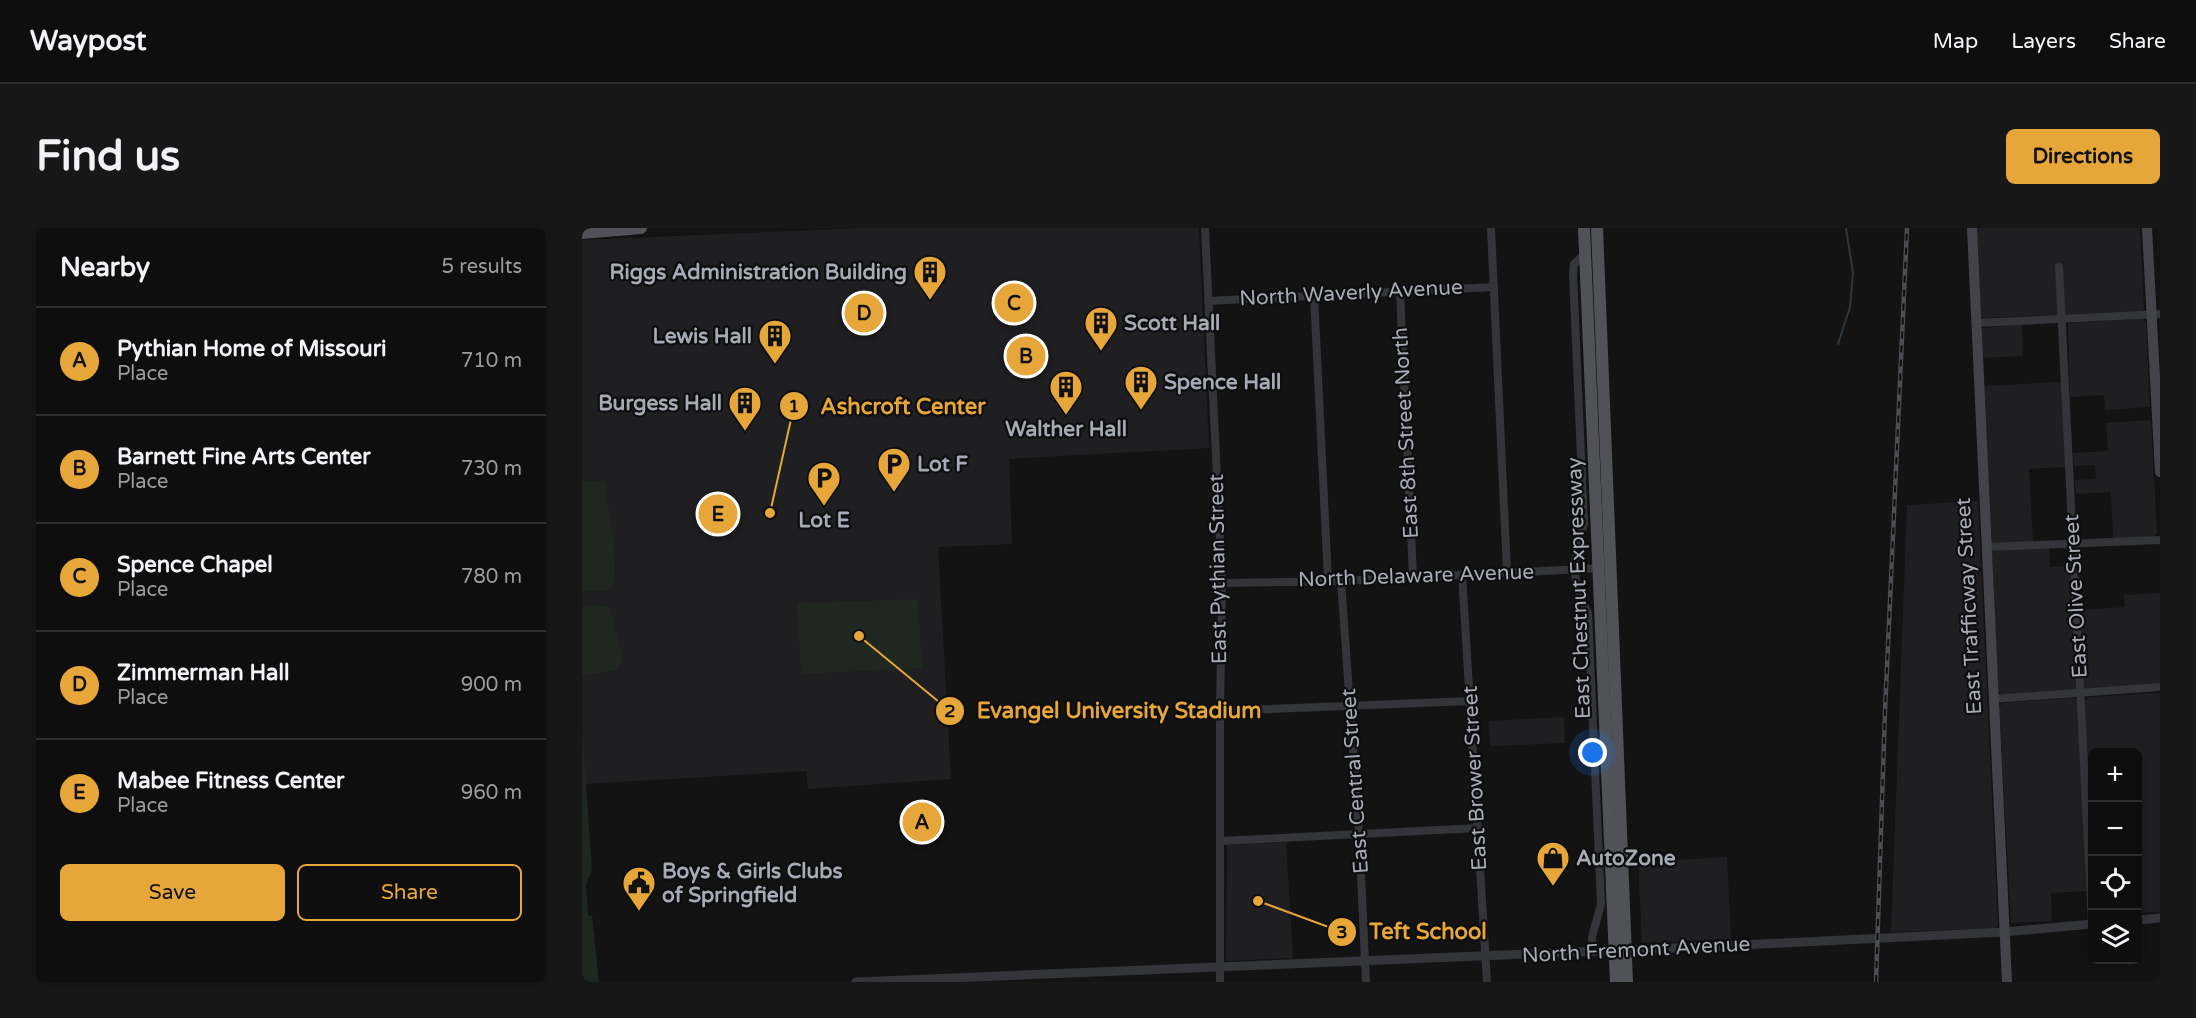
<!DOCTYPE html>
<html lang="en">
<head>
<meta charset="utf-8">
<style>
	body { margin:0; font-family:"Varela Round",sans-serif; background:#171718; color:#f1f3f6 }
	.controls { position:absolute; right:18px; bottom:18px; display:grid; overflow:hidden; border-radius:9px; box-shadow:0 3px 9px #0003 }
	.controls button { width:54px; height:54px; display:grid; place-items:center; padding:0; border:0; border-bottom:2px solid #2e2e2f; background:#0e0e0f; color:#f1f3f6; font:30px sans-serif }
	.you { position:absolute; left:1011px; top:525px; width:21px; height:21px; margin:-15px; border:4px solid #fff; border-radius:50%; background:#1a73e8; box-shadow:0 0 0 9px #1a73e833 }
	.badge { display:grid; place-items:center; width:39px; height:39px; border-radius:50%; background:#e6a639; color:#111; font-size:20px; font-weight:700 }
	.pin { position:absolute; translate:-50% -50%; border:3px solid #fff; box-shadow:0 2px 6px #0006 }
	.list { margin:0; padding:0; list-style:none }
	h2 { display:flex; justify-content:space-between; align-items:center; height:78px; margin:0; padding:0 24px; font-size:26px }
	h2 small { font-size:20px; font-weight:400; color:#9b9c9e }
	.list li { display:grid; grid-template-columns:39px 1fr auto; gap:18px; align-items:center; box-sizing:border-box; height:108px; padding:0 24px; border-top:2px solid #2e2e2f }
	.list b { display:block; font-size:22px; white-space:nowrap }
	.list p { margin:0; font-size:20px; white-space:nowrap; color:#9b9c9e }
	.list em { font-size:20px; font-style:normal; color:#9b9c9e }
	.actions { display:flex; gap:12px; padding:18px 24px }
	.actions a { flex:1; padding:14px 0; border:2px solid #e6a639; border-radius:9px; text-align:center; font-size:21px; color:#e6a639 }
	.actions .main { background:#e6a639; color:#111 }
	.icon { flex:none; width:33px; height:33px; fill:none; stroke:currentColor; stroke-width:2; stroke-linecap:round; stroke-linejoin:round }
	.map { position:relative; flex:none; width:1578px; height:754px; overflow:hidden; border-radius:9px }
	header { display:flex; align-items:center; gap:36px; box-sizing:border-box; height:84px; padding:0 30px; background:#0e0e0f; border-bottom:2px solid #2e2e2f }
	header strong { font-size:28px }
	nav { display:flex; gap:33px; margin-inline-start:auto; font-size:21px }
	.intro { display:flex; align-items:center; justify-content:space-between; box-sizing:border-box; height:144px; padding:0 36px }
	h1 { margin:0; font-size:42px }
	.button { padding:15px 27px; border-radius:9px; background:#e6a639; color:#111; font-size:21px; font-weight:700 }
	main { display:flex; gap:36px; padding:0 36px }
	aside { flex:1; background:#0e0e0f; border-radius:9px; box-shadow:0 3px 9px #0003 }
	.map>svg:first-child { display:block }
	.built { fill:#1f1f21 }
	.green { fill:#1f2720 }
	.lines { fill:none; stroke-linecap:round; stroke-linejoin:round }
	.stream { stroke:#2d363c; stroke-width:2 }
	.minor { stroke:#343539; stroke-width:8 }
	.tertiary { stroke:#343539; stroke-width:9 }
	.secondary { stroke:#424449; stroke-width:10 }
	.primary { stroke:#505258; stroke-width:12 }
	.rail-casing { stroke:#4b4d52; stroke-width:4.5 }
	.rail { stroke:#0e0e0f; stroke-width:2; stroke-dasharray:7; stroke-linecap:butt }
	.labels { text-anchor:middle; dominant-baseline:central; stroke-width:4.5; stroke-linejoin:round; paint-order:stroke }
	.poi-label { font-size:21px; font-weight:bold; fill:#a5aab4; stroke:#0e0e0f; text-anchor:start }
	.street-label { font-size:21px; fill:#a5aab4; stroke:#0e0e0f }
	.leader { fill:none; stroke:#e6a639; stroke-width:2 }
	.callout-dot { fill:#e6a639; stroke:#0e0e0f; stroke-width:2 }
	.mark-label { font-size:18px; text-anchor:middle; font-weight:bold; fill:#111 }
	.callout-label { font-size:22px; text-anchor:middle; font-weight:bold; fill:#e6a639; stroke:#0e0e0f; stroke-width:4.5; stroke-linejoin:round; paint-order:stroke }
</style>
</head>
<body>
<header>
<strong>Waypost</strong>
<nav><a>Map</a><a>Layers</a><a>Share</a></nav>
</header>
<div class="intro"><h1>Find us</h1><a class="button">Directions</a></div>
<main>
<aside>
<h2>Nearby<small>5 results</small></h2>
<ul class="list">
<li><span class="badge">A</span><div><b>Pythian Home of Missouri</b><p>Place</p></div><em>710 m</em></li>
<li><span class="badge">B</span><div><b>Barnett Fine Arts Center</b><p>Place</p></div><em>730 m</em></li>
<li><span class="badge">C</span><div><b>Spence Chapel</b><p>Place</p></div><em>780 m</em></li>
<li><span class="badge">D</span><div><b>Zimmerman Hall</b><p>Place</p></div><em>900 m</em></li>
<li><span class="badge">E</span><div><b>Mabee Fitness Center</b><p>Place</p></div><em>960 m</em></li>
</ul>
<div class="actions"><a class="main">Save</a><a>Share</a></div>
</aside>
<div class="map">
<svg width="1578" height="754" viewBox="0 0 1578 754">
	<rect width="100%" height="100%" fill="#131314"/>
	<g class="built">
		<path d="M280,0h337l10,220 -200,11 3,85 -74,3 13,232 -143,10 -2,-18 -221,13 -3,-58v-486z"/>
		<path d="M1394,0h164l4,81 -2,2 -161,7z"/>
		<path d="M1561,91l3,4 4,84 -45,3 -1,-15 -34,2 -2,-74z"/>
		<path d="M1440,96l1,32 -41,2v-30z"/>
		<path d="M1479,154l5,85 -37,2 4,73 -41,1 -9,-157z"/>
		<path d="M1569,192l6,113 -4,4 -40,2 -2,-47 -35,2 -1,-14 21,-1 -1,-14 -21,1 -1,-13 35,-2 -2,-28z"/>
		<path d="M1396,273l20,424 -4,3 -103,4 16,-427z"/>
		<path d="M1467,319l1,20 22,-1 5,124 -75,5 -4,-3 -6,-141z"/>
		<path d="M1578,365v93l-76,3 -4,-79 45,-3 -1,-12z"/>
		<path d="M1578,465v219l-22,1v-161h-46v116l-8,-166 5,-5z"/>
		<path d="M1490,470l6,2 1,4 7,187 -35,2 1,28 -41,2 -12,-217 5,-3z"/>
		<path d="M982,489l1,26 -75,3 -1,-25z"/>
		<path d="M704,614l7,116 -67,3 1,-116z"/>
		<path d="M1145,629l4,82 -89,4 -4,-81z"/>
	</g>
	<g class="green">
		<path d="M0,253h23l10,73v28l-8,9h-25z"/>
		<path d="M336,371l4,69 -121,6 -4,-71z"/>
		<path d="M12,377l16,2 13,54 -6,9 -35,6v-68z"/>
		<path d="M0,498l10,144 -6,14 2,31 4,1 7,66h-17z"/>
	</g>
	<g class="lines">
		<path class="stream" d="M1256,116l12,-37 3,-34 -7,-45"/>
		<g class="minor">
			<path d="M623,0l17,355 -2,128v271"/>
			<path d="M909,0l16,344"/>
			<path d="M1003,26l-11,10 -1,10 11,250c-12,38 -14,53 4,89l13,291 -9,33 1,15"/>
			<path d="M1477,39l33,657"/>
			<path d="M818,63l13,285"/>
			<path d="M732,67l14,285"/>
			<path d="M626,73l286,-14"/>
			<path d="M1394,95l184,-9"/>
			<path d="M1404,319l174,-7"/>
			<path d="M880,346l25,408"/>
			<path d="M759,353l18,252 7,149"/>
			<path d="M640,355l119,-2 261,-13"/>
			<path d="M1411,471l167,-12"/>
			<path d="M638,483l251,-10"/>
			<path d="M638,613l259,-13"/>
		</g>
		<g class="tertiary">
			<path d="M1556,692l22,-2"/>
			<path d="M274,754l864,-36 284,-14 88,-8"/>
		</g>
		<g class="secondary">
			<path d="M1390,0l35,754"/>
			<path d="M1565,0l13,244"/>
		</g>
		<g class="primary">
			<path d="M1002,0l32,754"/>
			<path d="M1015,0l30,754"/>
			<path d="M0,5l59,-5"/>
		</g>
		<g class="rail-casing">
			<path id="rail" d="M1294,754l9,-271 22,-483"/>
		</g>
		<use href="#rail" class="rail"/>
	</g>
	<defs>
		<g id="building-pin" transform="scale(1.725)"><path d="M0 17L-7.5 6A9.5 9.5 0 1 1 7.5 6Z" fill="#e6a639" stroke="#0e0e0f"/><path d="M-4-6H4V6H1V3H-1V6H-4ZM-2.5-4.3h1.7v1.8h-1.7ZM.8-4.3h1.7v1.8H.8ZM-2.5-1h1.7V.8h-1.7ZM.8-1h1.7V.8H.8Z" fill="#111"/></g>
		<g id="parking-pin" transform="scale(1.725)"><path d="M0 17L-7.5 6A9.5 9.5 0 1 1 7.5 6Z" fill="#e6a639" stroke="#0e0e0f"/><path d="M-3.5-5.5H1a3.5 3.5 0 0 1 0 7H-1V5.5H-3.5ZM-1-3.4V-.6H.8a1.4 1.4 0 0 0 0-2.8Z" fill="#111"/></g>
		<g id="shop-pin" transform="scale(1.725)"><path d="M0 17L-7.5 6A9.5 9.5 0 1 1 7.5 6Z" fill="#e6a639" stroke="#0e0e0f"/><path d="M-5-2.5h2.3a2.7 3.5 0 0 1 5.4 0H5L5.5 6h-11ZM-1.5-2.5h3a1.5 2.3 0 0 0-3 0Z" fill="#111"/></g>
		<g id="civic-pin" transform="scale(1.725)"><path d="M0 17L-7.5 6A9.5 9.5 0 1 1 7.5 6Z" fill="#e6a639" stroke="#0e0e0f"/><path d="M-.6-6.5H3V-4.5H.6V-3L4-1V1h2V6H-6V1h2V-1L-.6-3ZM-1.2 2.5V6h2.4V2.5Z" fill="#111"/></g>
	</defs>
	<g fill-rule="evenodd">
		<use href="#building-pin" x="348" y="44"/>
		<use href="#building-pin" x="519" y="95"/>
		<use href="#building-pin" x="193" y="108"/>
		<use href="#building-pin" x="559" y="154"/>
		<use href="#building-pin" x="484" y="159"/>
		<use href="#building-pin" x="163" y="175"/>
		<use href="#parking-pin" x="312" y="236"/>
		<use href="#parking-pin" x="242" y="250"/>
		<use href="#shop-pin" x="971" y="630"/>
		<use href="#civic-pin" x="57" y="655"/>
	</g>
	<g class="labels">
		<g class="poi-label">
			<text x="325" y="44" text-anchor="end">Riggs Administration Building</text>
			<text x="542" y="95">Scott Hall</text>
			<text x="170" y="108" text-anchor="end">Lewis Hall</text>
			<text x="582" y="154">Spence Hall</text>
			<text x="140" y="175" text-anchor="end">Burgess Hall</text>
			<text x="484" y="201" text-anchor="middle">Walther Hall</text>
			<text x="335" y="236">Lot F</text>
			<text x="242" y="292" text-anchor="middle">Lot E</text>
			<text x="994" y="630">AutoZone</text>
			<text x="80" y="643">Boys &amp; Girls Clubs<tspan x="80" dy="24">of Springfield</tspan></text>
		</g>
		<g class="street-label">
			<text transform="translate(769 65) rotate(-3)">North Waverly Avenue</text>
			<text transform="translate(824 205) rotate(-93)">East 8th Street North</text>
			<text transform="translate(636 341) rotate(-91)">East Pythian Street</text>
			<text transform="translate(834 348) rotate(-2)">North Delaware Avenue</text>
			<text transform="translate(997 360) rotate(-92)">East Chestnut Expressway</text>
			<text transform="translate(1494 368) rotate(-93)">East Olive Street</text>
			<text transform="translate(1387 378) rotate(-93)">East Trafficway Street</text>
			<text transform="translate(893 550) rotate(-93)">East Brower Street</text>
			<text transform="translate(773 553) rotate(-94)">East Central Street</text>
			<text transform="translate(1054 722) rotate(-3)">North Fremont Avenue</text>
		</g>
	</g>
	<path class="leader" d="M188 285L212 178M277 408L368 483M676 673L760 704"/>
	<g class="callout-dot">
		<circle cx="188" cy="285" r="6"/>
		<circle cx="277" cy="408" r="6"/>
		<circle cx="676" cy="673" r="6"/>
		<circle cx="212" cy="178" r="15"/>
		<circle cx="368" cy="483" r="15"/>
		<circle cx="760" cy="704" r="15"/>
	</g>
	<g class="mark-label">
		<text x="212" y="184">1</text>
		<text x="368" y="489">2</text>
		<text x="760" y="710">3</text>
	</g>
	<g class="callout-label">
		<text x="321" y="186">Ashcroft Center</text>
		<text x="537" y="490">Evangel University Stadium</text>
		<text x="846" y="711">Teft School</text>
	</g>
</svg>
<div class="controls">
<button>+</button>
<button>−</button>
<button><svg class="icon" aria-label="locate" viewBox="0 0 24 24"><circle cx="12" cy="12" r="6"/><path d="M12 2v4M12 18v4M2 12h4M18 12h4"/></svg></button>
<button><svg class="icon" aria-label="layers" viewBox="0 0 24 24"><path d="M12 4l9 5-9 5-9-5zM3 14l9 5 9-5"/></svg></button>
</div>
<div class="you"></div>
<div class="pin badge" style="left:340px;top:594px">A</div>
<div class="pin badge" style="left:444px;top:128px">B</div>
<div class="pin badge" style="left:432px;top:75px">C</div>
<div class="pin badge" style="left:282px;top:85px">D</div>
<div class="pin badge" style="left:136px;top:286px">E</div>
</div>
</main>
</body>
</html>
